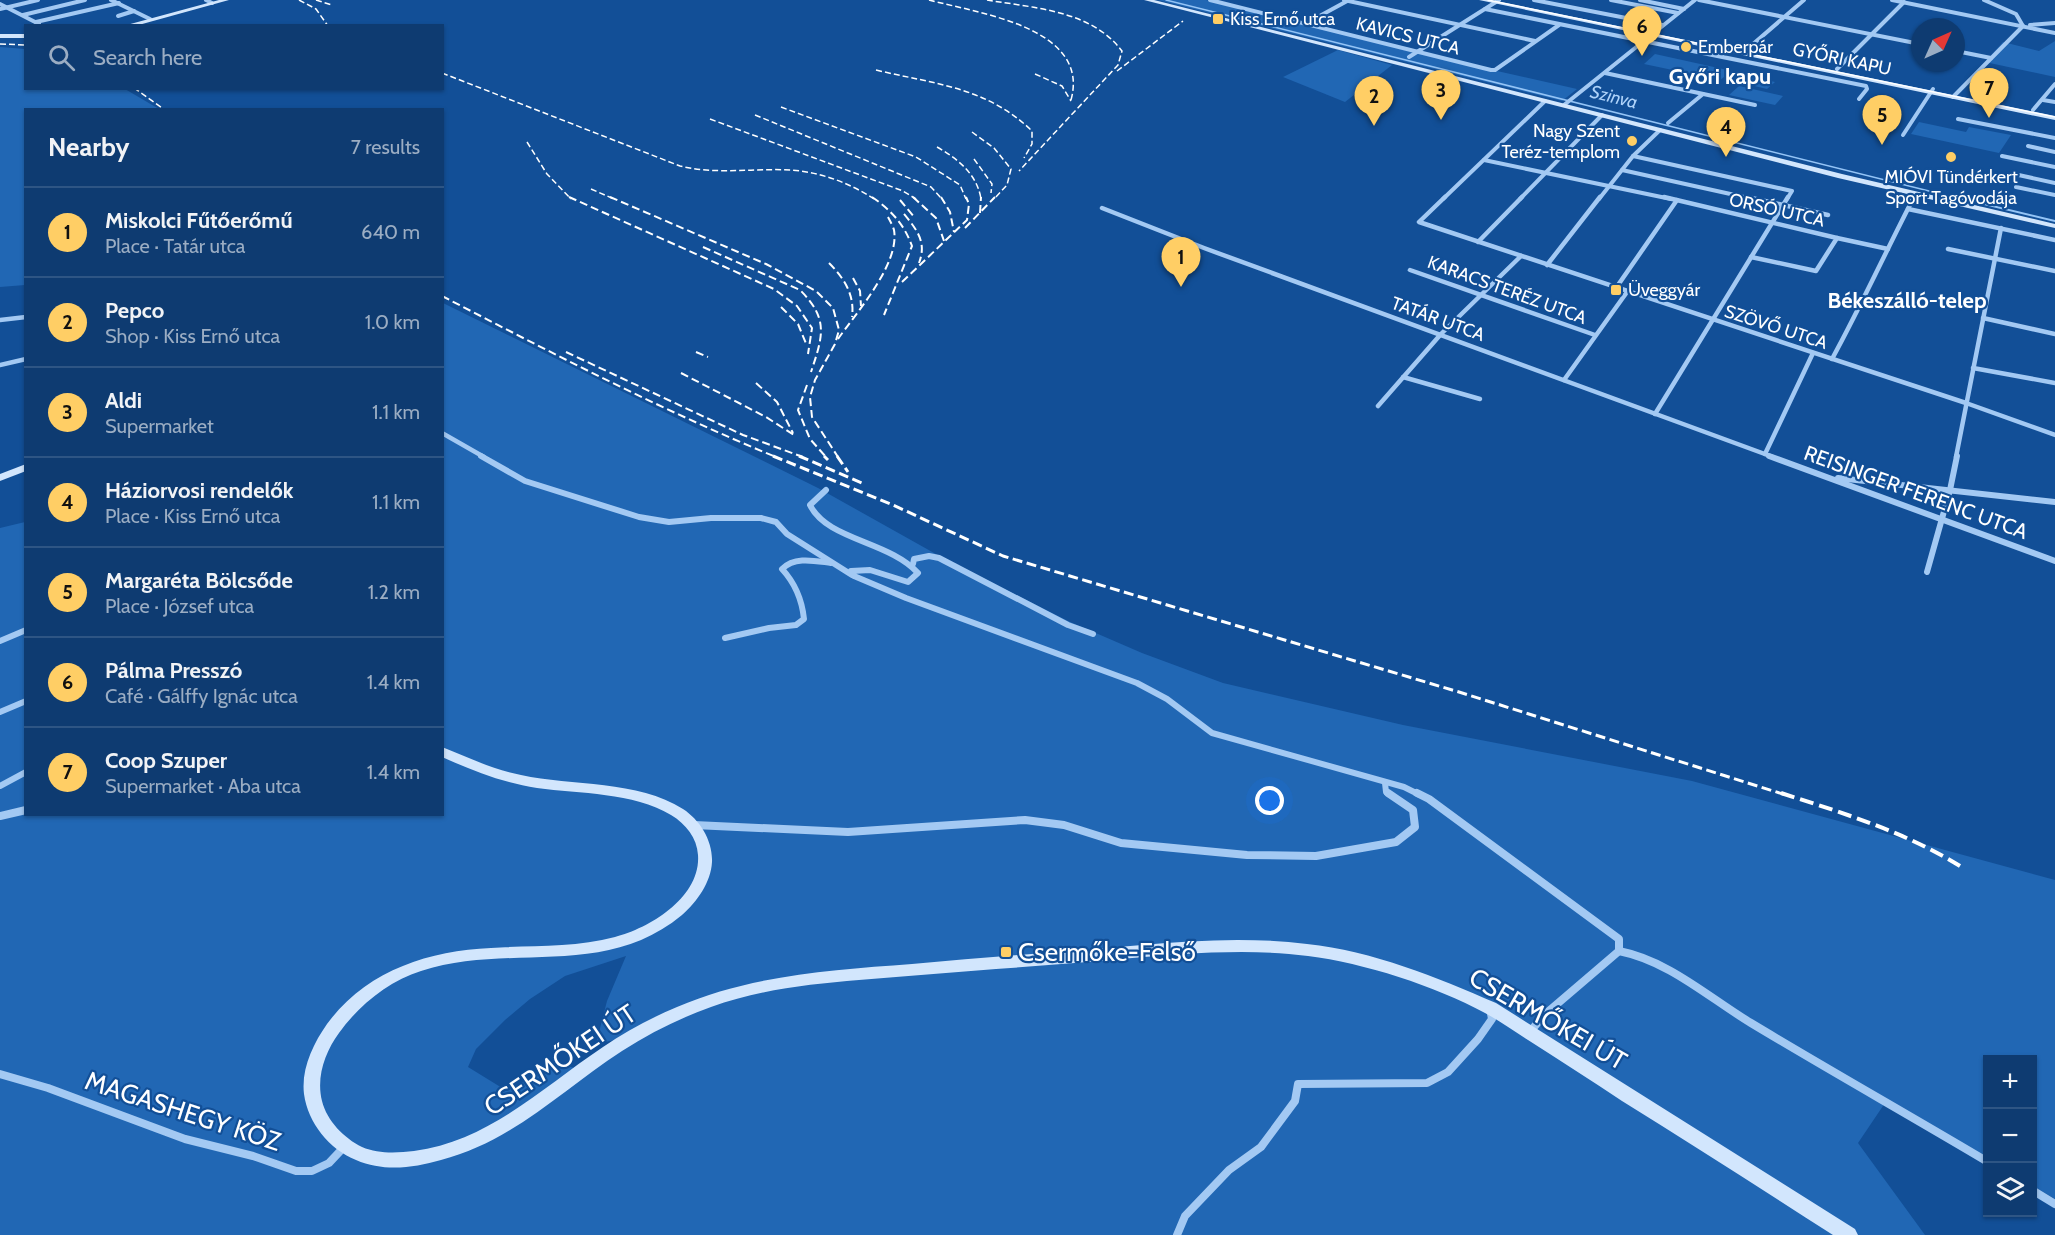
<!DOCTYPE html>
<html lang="en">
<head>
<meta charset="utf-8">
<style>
	body { margin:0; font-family:Cabin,sans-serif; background:#1c4679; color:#f1f3f6 }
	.controls { position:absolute; right:18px; bottom:18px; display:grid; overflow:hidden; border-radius:0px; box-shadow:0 2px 4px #0004 }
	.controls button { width:54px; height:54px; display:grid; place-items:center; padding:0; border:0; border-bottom:2px solid #2e5584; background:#0e3b71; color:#f1f3f6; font:30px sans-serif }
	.compass { position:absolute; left:1911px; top:18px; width:54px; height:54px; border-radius:50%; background:#0e3b71; box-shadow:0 2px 4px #0004; rotate:45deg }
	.you { position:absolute; left:1270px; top:801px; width:21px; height:21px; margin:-15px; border:4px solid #fff; border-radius:50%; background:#1a73e8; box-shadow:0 0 0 9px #1a73e833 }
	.badge { display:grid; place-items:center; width:39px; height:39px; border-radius:50%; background:#ffce65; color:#111; font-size:20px; font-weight:700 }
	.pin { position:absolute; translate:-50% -50px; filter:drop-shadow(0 2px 3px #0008) }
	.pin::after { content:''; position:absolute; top:32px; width:21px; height:18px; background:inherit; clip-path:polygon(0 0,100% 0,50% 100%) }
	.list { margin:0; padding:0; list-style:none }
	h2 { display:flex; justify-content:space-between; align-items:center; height:78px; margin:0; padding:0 24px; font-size:26px }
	h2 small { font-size:20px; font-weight:400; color:#9badc3 }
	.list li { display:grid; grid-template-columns:39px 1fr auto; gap:18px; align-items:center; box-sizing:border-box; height:90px; padding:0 24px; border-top:2px solid #2e5584 }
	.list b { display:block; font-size:22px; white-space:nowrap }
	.list p { margin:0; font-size:20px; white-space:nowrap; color:#9badc3 }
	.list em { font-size:20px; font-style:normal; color:#9badc3 }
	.icon { flex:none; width:33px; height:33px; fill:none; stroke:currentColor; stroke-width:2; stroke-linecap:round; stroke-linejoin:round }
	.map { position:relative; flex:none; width:2055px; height:1235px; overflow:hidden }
	.search { position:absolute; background:#0e3b71; box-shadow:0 2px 4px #0004; left:24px; top:24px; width:420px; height:66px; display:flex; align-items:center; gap:15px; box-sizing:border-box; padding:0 21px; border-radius:0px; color:#9badc3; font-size:22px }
	.panel { position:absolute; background:#0e3b71; box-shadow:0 2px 4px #0004; left:24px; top:108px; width:420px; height:708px; border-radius:0px }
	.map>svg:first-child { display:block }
	.green { fill:#2167b4; fill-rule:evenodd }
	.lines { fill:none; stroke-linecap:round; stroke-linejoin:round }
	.stream-far1 { stroke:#94c4f6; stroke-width:1.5 }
	.stream { stroke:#94c4f6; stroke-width:2 }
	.street-far3 { stroke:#a3c9f3; stroke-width:4 }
	.street-far2 { stroke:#a3c9f3; stroke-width:4.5 }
	.street-far1 { stroke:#a3c9f3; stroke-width:6 }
	.street { stroke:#a3c9f3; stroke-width:8 }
	.secondary { fill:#d2e6fd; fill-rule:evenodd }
	.tram { stroke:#fff; stroke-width:1.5 }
	.rail-far3 { stroke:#fff; stroke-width:1.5; stroke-dasharray:6 3; stroke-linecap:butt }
	.rail-far2 { stroke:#fff; stroke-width:2; stroke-dasharray:8 4; stroke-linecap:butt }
	.rail-far1 { stroke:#fff; stroke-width:3; stroke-dasharray:10 4.5; stroke-linecap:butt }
	.rail { stroke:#fff; stroke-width:4; stroke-dasharray:14 6; stroke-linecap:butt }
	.poi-dot { fill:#ffce65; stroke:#124f97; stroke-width:2 }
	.labels { text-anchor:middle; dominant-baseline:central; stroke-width:4.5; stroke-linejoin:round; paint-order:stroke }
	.far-poi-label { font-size:18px; fill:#fff; stroke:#124f97; text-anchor:start }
	.far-street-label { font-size:18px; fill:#fff; stroke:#124f97 }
	.far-water-label { font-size:18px; font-style:italic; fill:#afd3fa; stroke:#124f97 }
	.street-label { font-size:21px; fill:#fff; stroke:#124f97 }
	.far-district-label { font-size:22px; font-weight:bold; fill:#fff; stroke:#124f97 }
	.near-poi-label { font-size:26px; fill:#fff; stroke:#124f97; text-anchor:start }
	.near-street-label { font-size:26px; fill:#fff; stroke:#124f97 }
</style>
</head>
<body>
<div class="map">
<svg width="2055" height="1235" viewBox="0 0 2055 1235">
	<rect width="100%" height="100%" fill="#124f97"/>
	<g class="green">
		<path d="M1158,0h48l211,53 160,36 -15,12z"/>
		<path d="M2055,41v36l-70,-15 18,-20 36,9z"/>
		<path d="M0,47l25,2 1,39 99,1 34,20 -133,1 -1,175 -25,2z"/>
		<path d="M1338,50l54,15 -47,37 -62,-25z"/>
		<path d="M1655,54l77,17 -12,9 -76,-16z"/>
		<path d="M1733,73l42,9 -8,7 -42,-10z"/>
		<path d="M1739,86l44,10 -8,9 -46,-10z"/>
		<path d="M1919,122l47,10 3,-5 42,8 -12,18 -88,-19z"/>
		<path d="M443,303l375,185 125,70 125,63 74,32 81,30 180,42 289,56 363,99v319l-22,-13 -1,-126h-44l-1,99 -100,-59 -29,43 67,92h-1925v-707l25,-6 1,292h416zM626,956l-19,45 -11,43 37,-8 -51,35 -24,-9 -51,29 -39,-24 8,-18 29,-29 25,-21 35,-23z"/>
	</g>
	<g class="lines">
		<path class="stream-far1" d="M1166,0l795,199"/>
		<path class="stream" d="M1955,197l100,24"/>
		<g class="street-far3">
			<path d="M111,0l39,19"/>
			<path d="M206,0l6,3"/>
			<path d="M1210,0l281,70h4l64,-45"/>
			<path d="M1344,0l191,41"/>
			<path d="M1534,0l128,25"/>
			<path d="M1611,0l67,13"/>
			<path d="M1640,0l44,9"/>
			<path d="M1699,0l221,44"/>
			<path d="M1892,0l163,33"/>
			<path d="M1984,0l32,14 7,12"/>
			<path d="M0,4l39,20"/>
			<path d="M0,9l38,-9"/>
			<path d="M1485,9l381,77 1,3 -8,10"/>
			<path d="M23,15l62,-15"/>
			<path d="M118,16l16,-5"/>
			<path d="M36,22l83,-19"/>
			<path d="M1305,24l44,-24"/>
			<path d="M2030,25l25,-2"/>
			<path d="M1745,51l59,-51"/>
			<path d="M1956,51l35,7"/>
			<path d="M1409,57l90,-57"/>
			<path d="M1837,69l67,-67"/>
			<path d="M1605,73l150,32"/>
			<path d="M1953,97l70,-71"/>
			<path d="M2043,100l12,2"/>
			<path d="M1564,105l131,-105"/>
			<path d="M2033,110l22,-26"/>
			<path d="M1958,119l97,19"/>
			<path d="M1668,123l35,-29"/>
			<path d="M1903,135l30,-46"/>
			<path d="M2028,146l27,6"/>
			<path d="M1633,156l159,35 -5,8"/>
			<path d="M2002,156l53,11"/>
			<path d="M1484,160l187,39"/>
			<path d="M1622,170l131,29"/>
			<path d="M2014,174l41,9"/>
			<path d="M2016,187l39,8"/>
			<path d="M1443,199l102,-98"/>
			<path d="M1520,199l82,-84"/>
			<path d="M1599,199l34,-43 27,-26"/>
			<path d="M1913,199l3,-5"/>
		</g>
		<g class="street-far2">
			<path d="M1445,197l-26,25 547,181 89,32"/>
			<path d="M1664,197l173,41 -21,33 -65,-14"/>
			<path d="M1747,197l81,18"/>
			<path d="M1102,208l102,40 569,209"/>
			<path d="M1908,209l147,31"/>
			<path d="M1837,238l51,11"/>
			<path d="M1478,242l44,-45"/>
			<path d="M1948,249l107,22"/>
			<path d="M1547,265l53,-68"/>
			<path d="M1410,270l185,65"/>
			<path d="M1616,288l61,-88"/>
			<path d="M1983,318l72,16"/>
			<path d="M0,320l26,-3"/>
			<path d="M1832,359c29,-53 54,-108 82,-162"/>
			<path d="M0,365l26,-6"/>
			<path d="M1973,368l82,15"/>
			<path d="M1403,377l77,22"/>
			<path d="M1564,380l63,-88"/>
			<path d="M1378,406l63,-72 80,-78"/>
			<path d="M1655,414l133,-217"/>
			<path d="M442,433l42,24"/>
			<path d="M1765,454l48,-101"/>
			<path d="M1956,457l45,-229"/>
		</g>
		<g class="street-far1">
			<path d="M481,456l44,25 114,36 30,5 42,-4h50l15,4 11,12 65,41"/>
			<path d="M1769,456l286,105"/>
			<path d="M1838,478l217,24"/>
			<path d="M826,490l-16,15c17,35 79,36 108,68l-10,9 -38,-12 -19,1 3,5 52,22 231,85 30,16 45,34 192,54 16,8"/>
			<path d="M913,564l1,-5 15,-3 10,2 129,67 25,9"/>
			<path d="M1927,572l23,-82 7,-34"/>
			<path d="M725,638l44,-10 27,-3 8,-6c-2,-19 -9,-36 -22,-50 13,-13 33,-8 49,-6"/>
			<path d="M0,641l26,-11"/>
			<path d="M0,712l26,-11"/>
			<path d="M1385,783l1,9 4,3"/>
			<path d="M0,786l26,-14"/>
		</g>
		<g class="street">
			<path d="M1417,793l12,6 190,140v12l-76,65 -13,16"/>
			<path d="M0,816l26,-6"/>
			<path d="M694,825l154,7 177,-12 39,5 57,18 126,12 69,1 80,-14 19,-15 -2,-17 -25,-17"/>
			<path d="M1619,951c50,10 89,46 132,72 78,47 158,92 237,139"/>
			<path d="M0,1074l48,14 137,51 68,17 43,15h16l17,-8 15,-16"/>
			<path d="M2032,1190l23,14"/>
			<path d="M1177,1235l8,-19 44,-46 32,-23 34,-46 3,-17 129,-1 21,-11 30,-33 14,-20 -2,-11"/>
		</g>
		<g class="secondary">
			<path d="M219,0h10l-94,26h-12z"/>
			<path d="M1144,0h10l688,174 213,50v4l-217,-50z"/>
			<path d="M1479,0h12l564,116v4z"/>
			<rect x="0" y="34" width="26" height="4"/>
			<path d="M26,464v7l-26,10v-7z"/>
			<path d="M442,747c26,10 51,23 79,28 51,11 117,5 162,34 17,11 30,32 29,53 -1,20 -15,40 -30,53 -78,65 -173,27 -261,56 -32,10 -62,34 -82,62 -14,19 -23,44 -17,68 5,20 22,37 40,46 16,7 35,6 52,4 75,-10 129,-64 189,-104 23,-16 48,-29 74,-40 74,-32 155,-37 235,-43 45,-4 90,-8 135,-11 86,-6 174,-20 260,-9 66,7 129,33 189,59l359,226 3,6h-25c-70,-45 -140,-90 -211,-134 -31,-21 -63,-41 -94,-61 -14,-9 -28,-19 -43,-27 -50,-27 -121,-50 -177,-57 -63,-8 -125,-2 -188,3 -41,4 -83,7 -124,10 -46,4 -92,7 -137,11 -50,4 -101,10 -148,27 -31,11 -61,26 -89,44 -60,39 -110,91 -181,109 -28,8 -57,12 -85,0 -27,-11 -48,-37 -52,-66 -3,-25 9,-50 23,-70 39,-53 100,-73 164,-76 41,-3 84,0 124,-11 35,-9 86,-40 83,-82 -1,-17 -12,-31 -27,-40 -38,-23 -91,-21 -134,-27 -33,-5 -64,-17 -95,-31z"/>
		</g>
		<path class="tram" d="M1488,0l567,117"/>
		<g class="rail-far3">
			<path d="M299,0l17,9 12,17"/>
			<path d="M316,0l16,5"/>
			<path d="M929,0c48,13 162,27 142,100"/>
			<path d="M987,0c47,8 104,10 135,51l-4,14 -99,106"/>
			<path d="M0,44l26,1"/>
			<path d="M876,70c58,14 111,17 156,61v13l-8,14"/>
			<path d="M1117,71l66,-50"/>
			<path d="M442,73l238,93c37,9 74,2 111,4 29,2 59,13 83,29"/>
			<path d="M1035,74l27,12 9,15"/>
			<path d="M134,88l31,22"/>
			<path d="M781,107l135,50 44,28 6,14"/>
			<path d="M755,115l176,72 11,12"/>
			<path d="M710,119l193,72 13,8"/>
			<path d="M972,132l22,16 17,21 -4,16 -13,14"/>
			<path d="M527,142l20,32 24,25"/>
			<path d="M937,147c21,12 40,27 44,52"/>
			<path d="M974,159l18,25 -1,9"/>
			<path d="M591,189l23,10"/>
		</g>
		<g class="rail-far2">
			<path d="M569,197l205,92 23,17 15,22 -4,26"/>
			<path d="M610,197l156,67 50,27 17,17 6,22 -4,14 -20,36 -5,17 2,20 26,40"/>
			<path d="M872,197c19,13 32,27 40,49l-28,69"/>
			<path d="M913,197l23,21 8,23"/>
			<path d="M941,197l9,15 4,20"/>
			<path d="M900,200l15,18"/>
			<path d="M980,213l1,-16"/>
			<path d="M904,214c13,16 23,28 15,49"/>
			<path d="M965,228l30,-31"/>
			<path d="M703,247l97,43c29,29 23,46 11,82"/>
			<path d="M829,263c15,15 26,32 23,54"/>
			<path d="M853,278l7,13 1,15"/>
			<path d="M902,282l65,-62 2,-16 -3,-7"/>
			<path d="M442,296c110,57 219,114 334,161"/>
			<path d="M781,307l17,17 9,22"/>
			<path d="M838,339c18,-26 62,-75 56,-109 -1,-4 -4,-9 -6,-13"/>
			<path d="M566,352l177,83 60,22"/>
			<path d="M696,352l12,5"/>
			<path d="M681,373l85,44 28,18"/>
			<path d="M756,383l21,19 16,31"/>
			<path d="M807,385l-9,25 12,29 16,18"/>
		</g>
		<g class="rail-far1">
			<path d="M773,456l120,49 110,51 456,136 327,103"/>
			<path d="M799,456l63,27"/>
			<path d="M824,456l4,4"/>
			<path d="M837,456l11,16"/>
		</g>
		<path class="rail" d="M1781,793c62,20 124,39 179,73"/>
	</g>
	<g class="poi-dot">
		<rect x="1212" y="13" width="12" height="12" rx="3"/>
		<circle cx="1686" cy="47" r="6"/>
		<circle cx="1632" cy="141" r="6"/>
		<circle cx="1951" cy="157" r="6"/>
		<rect x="1610" y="284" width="12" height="12" rx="3"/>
		<rect x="1000" y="946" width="12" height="12" rx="3"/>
	</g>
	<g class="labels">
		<g class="far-poi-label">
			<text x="1230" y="19">Kiss Ernő utca</text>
			<text x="1698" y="47">Emberpár</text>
			<text x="1620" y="131" text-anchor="end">Nagy Szent<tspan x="1620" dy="21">Teréz-templom</tspan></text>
			<text x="1951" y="177" text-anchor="middle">MIÓVI Tündérkert<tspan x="1951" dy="21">Sport Tagóvodája</tspan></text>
			<text x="1628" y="290">Üveggyár</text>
		</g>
		<g class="far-street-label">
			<text transform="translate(1408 36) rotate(14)">KAVICS UTCA</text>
			<text transform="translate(1842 59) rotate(12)">GYŐRI KAPU</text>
			<text transform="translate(1777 210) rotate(13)">ORSÓ UTCA</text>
			<text transform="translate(1507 290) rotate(20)">KARACS TERÉZ UTCA</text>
			<text transform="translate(1438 319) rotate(20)">TATÁR UTCA</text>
			<text transform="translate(1776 327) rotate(18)">SZÖVŐ UTCA</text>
		</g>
		<g class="far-water-label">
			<text transform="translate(1614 97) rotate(14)">Szinva</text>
		</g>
		<g class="street-label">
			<text transform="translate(1916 492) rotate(20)">REISINGER FERENC UTCA</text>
		</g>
		<g class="far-district-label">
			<text x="1720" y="76">Győri kapu</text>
			<text x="1907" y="300">Békeszálló-telep</text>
		</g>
		<g class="near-poi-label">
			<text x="1018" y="952">Csermőke-Felső</text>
		</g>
		<g class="near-street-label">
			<text transform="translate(1548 1019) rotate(30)">CSERMŐKEI ÚT</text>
			<text transform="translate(560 1060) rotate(-34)">CSERMŐKEI ÚT</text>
			<text transform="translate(183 1111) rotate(18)">MAGASHEGY KÖZ</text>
		</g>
	</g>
</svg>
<div class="controls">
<button>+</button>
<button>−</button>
<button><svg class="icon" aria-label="layers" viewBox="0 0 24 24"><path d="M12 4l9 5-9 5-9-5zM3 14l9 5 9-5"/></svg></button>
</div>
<svg class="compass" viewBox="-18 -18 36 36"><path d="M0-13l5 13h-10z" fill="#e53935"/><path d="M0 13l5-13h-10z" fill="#9badc3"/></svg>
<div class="you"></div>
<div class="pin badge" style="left:1181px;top:287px">1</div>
<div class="pin badge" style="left:1374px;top:126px">2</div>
<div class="pin badge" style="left:1441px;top:120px">3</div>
<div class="pin badge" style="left:1726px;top:157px">4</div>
<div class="pin badge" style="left:1882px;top:145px">5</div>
<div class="pin badge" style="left:1642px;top:56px">6</div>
<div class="pin badge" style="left:1989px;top:118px">7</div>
<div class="search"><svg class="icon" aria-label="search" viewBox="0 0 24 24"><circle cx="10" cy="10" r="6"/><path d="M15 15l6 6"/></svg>Search here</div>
<section class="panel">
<h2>Nearby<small>7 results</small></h2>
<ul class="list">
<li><span class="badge">1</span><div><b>Miskolci Fűtőerőmű</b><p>Place · Tatár utca</p></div><em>640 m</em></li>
<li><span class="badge">2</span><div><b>Pepco</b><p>Shop · Kiss Ernő utca</p></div><em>1.0 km</em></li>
<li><span class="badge">3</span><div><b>Aldi</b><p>Supermarket</p></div><em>1.1 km</em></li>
<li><span class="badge">4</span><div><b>Háziorvosi rendelők</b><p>Place · Kiss Ernő utca</p></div><em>1.1 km</em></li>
<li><span class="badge">5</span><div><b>Margaréta Bölcsőde</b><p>Place · József utca</p></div><em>1.2 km</em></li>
<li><span class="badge">6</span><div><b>Pálma Presszó</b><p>Café · Gálffy Ignác utca</p></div><em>1.4 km</em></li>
<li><span class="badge">7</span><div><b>Coop Szuper</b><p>Supermarket · Aba utca</p></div><em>1.4 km</em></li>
</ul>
</section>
</div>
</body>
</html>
